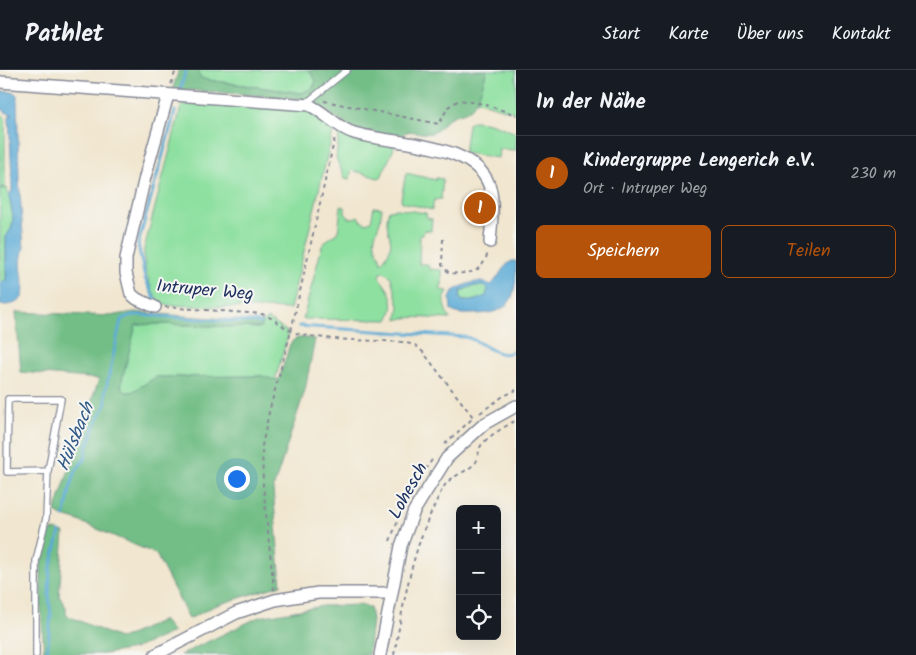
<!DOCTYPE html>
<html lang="de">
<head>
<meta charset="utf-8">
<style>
	body { margin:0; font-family:Kalam,sans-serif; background:#242831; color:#f1f3f6 }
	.controls { position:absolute; right:15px; bottom:15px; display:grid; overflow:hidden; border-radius:8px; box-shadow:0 5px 20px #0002 }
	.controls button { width:45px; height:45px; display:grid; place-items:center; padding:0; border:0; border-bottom:1px solid #363941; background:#171b24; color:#f1f3f6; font:25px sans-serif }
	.you { position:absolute; left:236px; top:408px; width:18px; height:18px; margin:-12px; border:4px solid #fff; border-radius:50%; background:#1a73e8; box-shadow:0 0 0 8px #1a73e833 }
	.badge { display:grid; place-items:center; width:32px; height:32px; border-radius:50%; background:#b45309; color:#fff; font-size:16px; font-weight:700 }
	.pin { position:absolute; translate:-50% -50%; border:2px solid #fff; box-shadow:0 1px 5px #0006 }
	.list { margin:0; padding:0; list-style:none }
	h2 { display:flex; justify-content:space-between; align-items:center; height:65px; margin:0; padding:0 20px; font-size:21px }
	h2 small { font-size:16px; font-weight:400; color:#9ea1a6 }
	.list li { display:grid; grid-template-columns:32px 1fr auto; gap:15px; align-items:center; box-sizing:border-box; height:75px; padding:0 20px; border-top:1px solid #363941 }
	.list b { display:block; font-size:19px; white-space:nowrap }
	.list p { margin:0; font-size:16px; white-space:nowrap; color:#9ea1a6 }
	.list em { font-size:16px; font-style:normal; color:#9ea1a6 }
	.actions { display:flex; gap:10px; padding:15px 20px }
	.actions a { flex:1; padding:11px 0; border:1px solid #b45309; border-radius:8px; text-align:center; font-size:18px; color:#b45309 }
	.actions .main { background:#b45309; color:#fff }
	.icon { flex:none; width:28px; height:28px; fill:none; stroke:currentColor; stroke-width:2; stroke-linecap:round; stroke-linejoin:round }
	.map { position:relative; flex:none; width:516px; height:585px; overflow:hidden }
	header { display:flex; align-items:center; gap:30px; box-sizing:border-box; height:70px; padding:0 25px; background:#171b24; border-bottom:1px solid #363941 }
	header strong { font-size:24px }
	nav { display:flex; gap:28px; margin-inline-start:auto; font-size:18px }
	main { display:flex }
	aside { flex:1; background:#171b24 }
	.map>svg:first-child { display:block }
	.green { fill:#8ee0a0; stroke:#54887f }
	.forest { fill:#72be86; stroke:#467672 }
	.water { fill:#5cabd6; stroke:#3c6d9a; fill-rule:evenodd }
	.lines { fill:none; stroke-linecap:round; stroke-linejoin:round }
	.stream { stroke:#5cabd6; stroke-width:3 }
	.service-casing { stroke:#868a96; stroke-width:8 }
	.minor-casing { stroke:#868a96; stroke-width:14 }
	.path { stroke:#868a96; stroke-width:2; stroke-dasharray:4 4; stroke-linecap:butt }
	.service { stroke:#fff; stroke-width:5.5 }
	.minor { stroke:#fff; stroke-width:11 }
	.labels { text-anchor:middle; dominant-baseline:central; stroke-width:4; stroke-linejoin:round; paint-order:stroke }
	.street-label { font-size:18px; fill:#1b2f5e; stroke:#f6f6f2 }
	.water-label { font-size:19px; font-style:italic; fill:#325a88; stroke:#f6f6f2 }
</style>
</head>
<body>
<header>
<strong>Pathlet</strong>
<nav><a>Start</a><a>Karte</a><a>Über uns</a><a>Kontakt</a></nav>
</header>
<main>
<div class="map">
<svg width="516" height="585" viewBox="0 0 516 585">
	<rect width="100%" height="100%" fill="#f6f6f2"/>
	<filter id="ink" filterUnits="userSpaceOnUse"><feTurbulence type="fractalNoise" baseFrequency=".02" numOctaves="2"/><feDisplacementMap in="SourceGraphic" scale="10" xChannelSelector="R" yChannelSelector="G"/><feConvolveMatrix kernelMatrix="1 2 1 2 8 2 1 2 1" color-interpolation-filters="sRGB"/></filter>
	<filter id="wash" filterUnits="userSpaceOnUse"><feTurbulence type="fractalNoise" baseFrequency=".0096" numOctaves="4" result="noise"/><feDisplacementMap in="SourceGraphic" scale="20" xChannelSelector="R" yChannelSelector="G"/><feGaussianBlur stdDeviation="1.12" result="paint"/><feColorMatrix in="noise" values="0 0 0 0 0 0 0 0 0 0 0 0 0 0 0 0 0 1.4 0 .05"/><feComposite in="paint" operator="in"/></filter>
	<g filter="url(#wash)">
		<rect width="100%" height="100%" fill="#f1e6cf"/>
		<g class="green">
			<path d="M198,0h111l7,11c-3,8 -7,11 -15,12l-93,-13 -7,-1z"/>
			<path d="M487,0h29v43l-40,-13z"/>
			<path d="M187,32l121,7 26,19 -44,181 -129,-4c-11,-16 -18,-36 -17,-56l37,-142z"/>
			<path d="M0,43l5,4v70l-5,1z"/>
			<path d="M473,51c16,0 28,6 43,12v17l-17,-1 -1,9 -34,-5 4,-29z"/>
			<path d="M340,59l53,16 1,3 -13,29 -3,1 -26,-8 -3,9 -4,-1 -9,-20z"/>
			<path d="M406,103l30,7v-2l7,1 -2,20 -7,1 -2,10 -30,-8 -1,-3z"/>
			<path d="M7,118l6,29 -1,10 -6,10v43l-6,3v-94z"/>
			<path d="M341,136l4,1v6l4,5h5l4,-2 3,5 5,2 5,-2 3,-14 8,1c-1,4 -1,9 -2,13 -2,8 -7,14 -5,23 1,7 6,11 6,19 21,-24 0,-28 8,-53l9,-1 28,4 1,5 5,1 -1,12 -7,-1 -1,5h-3l-1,29h9l1,5 13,1v15l-2,3 1,2 7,1c-7,11 -3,18 2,28 -14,0 -42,-4 -53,1l2,-14 -6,-21 -2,-8 -7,-5 -4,1 -1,4c11,15 19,24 9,43l-85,-1 19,-73 6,-7 10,-6z"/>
			<path d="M473,216h12l3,3 -2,7 -13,5h-11l-2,-3 1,-7z"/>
			<path d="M268,249l20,13v4l-13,44 -13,-4 -105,1 -25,15h-7l-3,-3c-2,-11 8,-53 14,-64l24,-1 100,4 3,-6z"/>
		</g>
		<g class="forest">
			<path d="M179,0h19l3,8 7,2 93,13 12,-5 3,-7 -7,-11h178c-4,12 -7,30 -17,39 -6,5 -15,5 -21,9 -7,5 -9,13 -18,15 -11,3 -24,-8 -31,5l-49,-10 -43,-29 -134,-10 -1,-2z"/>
			<path d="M16,242l94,4 24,-4 129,10 -3,6 -100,-4 -24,1 -15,59 1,5 4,3h6l24,-15 106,-1 13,4 4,-1 11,-35c6,-9 15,-6 25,-5l-10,51 -32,99 8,96 -67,21 -25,13 -33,-65 -80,-34 -16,-5 -5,-3 44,-133 -78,-7z"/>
			<path d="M55,460l9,3 -5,63 7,11v8l55,24 42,-19 10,12 -39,17 -30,5h-60l-3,-45v-47l8,-29 2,-2z"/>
			<path d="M364,535l6,3 2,12 -4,35h-188l79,-38 64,-11z"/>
		</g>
		<g class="water">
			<path d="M0,21l14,1 3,3 2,84 5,70c-11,25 18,57 -24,56v-22l6,-3v-43l6,-10 1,-10 -4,-21 3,-6v-11l-3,-61 1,-3h3l-8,-3 -5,-6z"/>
			<path d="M512,191h4c0,36 -2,53 -43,53 -8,0 -16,1 -22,-4l-1,-11 3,-8c13,-7 24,-13 38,-6 8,-7 11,-19 21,-24zM472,216h13l3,3 -2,7 -13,5h-11l-2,-3 1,-7z"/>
		</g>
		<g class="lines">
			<g class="stream">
				<path d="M180,20l6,-20"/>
				<path d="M157,234l-12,-26 -7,-34 37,-133"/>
				<path d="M154,246l107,7"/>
				<path d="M299,256l166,11c16,2 36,27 51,12"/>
				<path d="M64,446c5,-15 5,-34 13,-47 5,-7 9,-9 9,-18l12,-33 8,-13 -1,-12 16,-73c9,-7 22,-5 33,-4l2,-5"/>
				<path d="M47,584l4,-39 -2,-20 1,-25 10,-38"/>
			</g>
		</g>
	</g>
	<g filter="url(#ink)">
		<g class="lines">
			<g class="service-casing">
				<g id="service">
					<path d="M305,34l42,-34"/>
					<path d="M36,585v-94l10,-43 2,-47 13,-72h-53l-1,73 41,-1"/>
				</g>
			</g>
			<g class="minor-casing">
				<g id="minor">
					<path d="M0,12l309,23c16,7 28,23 45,28 39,12 128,8 137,59 3,16 0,35 -1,50"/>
					<path d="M155,237l-18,-8 -6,-5 -5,-21v-15l19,-81 23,-82"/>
					<path d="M155,585l81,-42 39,-13 43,-7h73"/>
					<path d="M380,585l21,-109 13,-35 33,-53 37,-34 32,-18"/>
				</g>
			</g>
			<g class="path">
				<path d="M171,14l5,-14"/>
				<path d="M324,31l115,23 9,-17 11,-7 25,4 32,11"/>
				<path d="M443,169l-1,26 7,8c20,1 33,1 39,-21"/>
				<path d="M165,237l97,7c13,4 22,15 34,19 30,8 75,7 106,9l13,3 8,7 50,65"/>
				<path d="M480,343l22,-16 14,-7"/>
				<path d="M445,374l29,-27"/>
				<path d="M390,471l17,-45 27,-39"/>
				<path d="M274,520l-11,-105 -1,-39 7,-34 22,-81 44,-194"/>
				<path d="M394,585c9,-47 16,-95 36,-140 5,-10 9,-21 15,-30 7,-10 23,-13 31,-23 3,-5 2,-13 6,-18 9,-10 23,-17 34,-24"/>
			</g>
			<use href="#service" class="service"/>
			<use href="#minor" class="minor"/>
		</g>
	</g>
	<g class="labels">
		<g class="street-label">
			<text transform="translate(205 221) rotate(5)">Intruper Weg</text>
			<text transform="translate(409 421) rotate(-61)">Lohesch</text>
		</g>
		<g class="water-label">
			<text transform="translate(76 367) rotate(-68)">Hülsbach</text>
		</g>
	</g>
</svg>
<div class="controls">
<button>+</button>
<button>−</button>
<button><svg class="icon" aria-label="locate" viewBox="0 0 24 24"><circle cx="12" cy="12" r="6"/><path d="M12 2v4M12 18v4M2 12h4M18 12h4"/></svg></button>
</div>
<div class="you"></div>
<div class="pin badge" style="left:480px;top:138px">1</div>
</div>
<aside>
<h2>In der Nähe<small></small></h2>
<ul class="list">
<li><span class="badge">1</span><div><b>Kindergruppe Lengerich e.V.</b><p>Ort · Intruper Weg</p></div><em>230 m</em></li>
</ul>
<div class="actions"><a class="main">Speichern</a><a>Teilen</a></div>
</aside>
</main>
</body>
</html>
